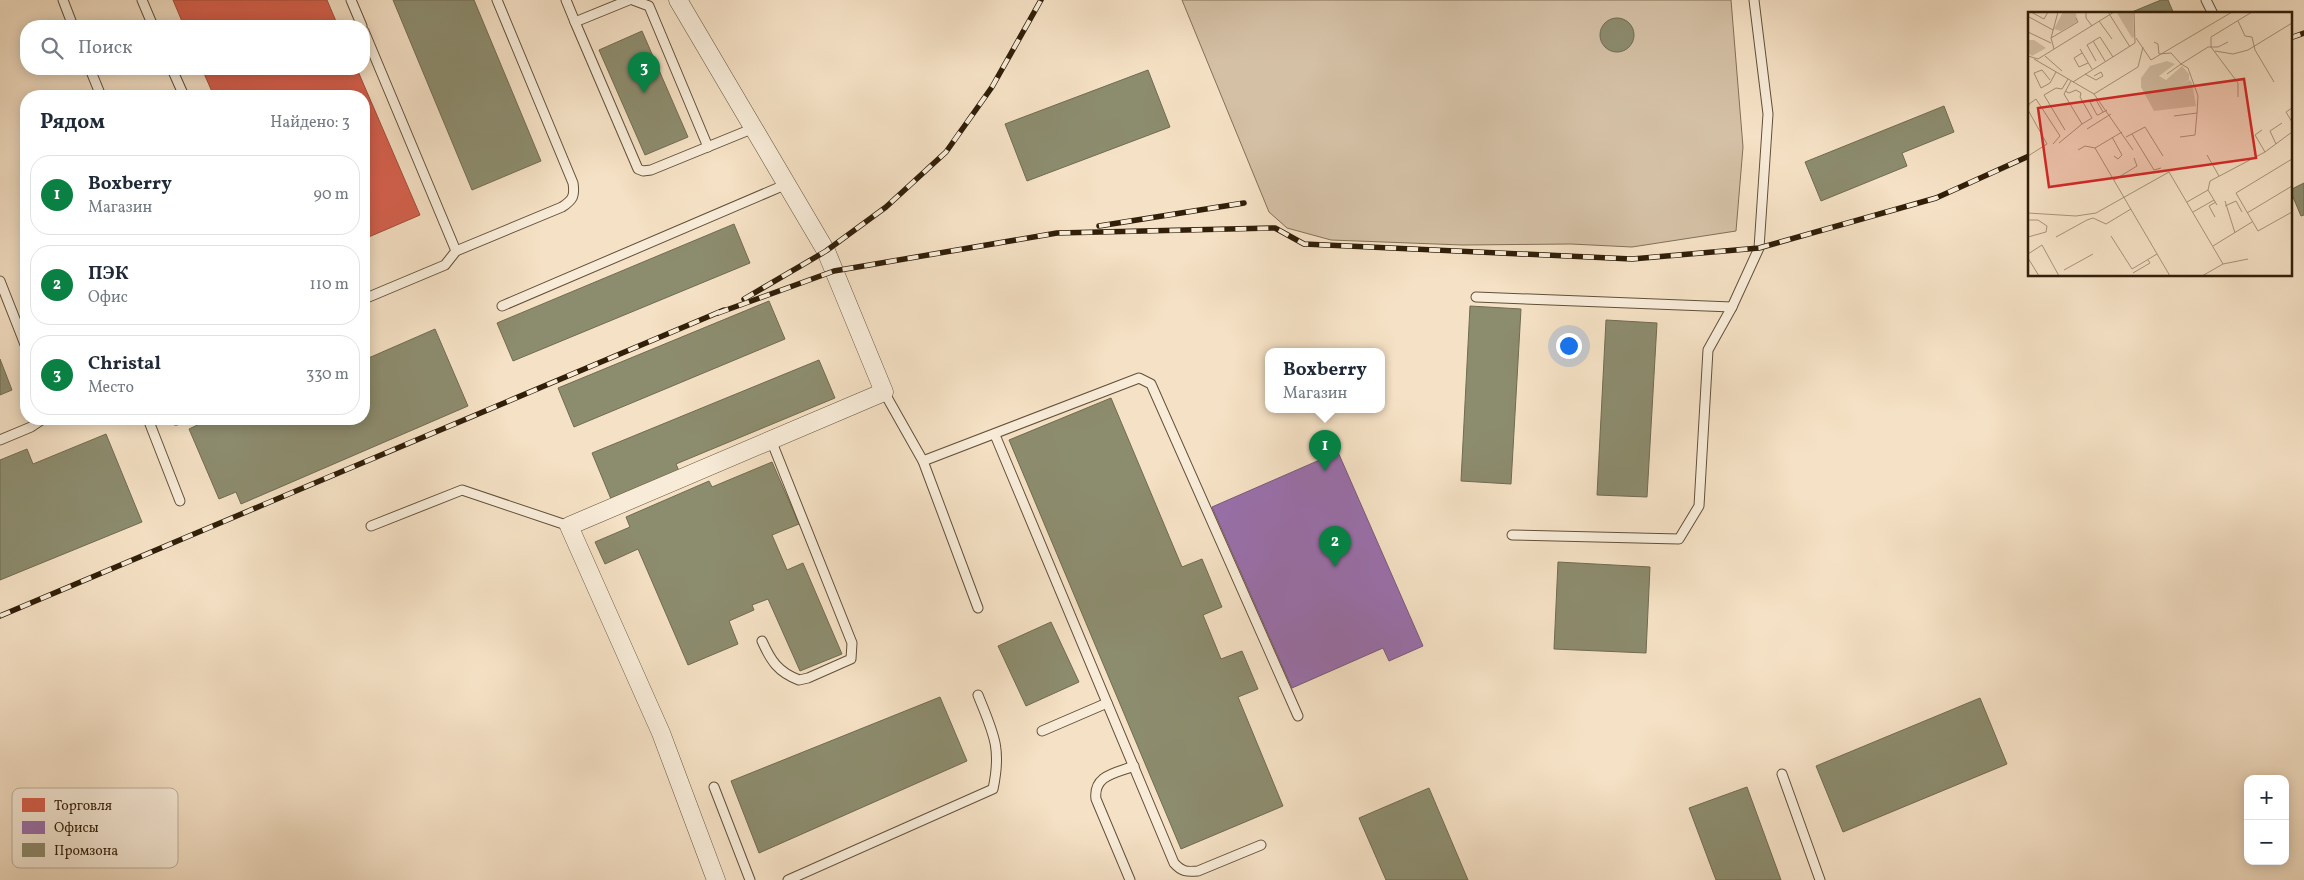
<!DOCTYPE html>
<html lang="ru">
<head>
<meta charset="utf-8">
<style>
	body { margin:0; font-family:Vollkorn,serif; background:#f6f6f7; color:#1f2937 }
	.controls { position:absolute; right:15px; bottom:15px; display:grid; overflow:hidden; border-radius:10px; box-shadow:0 2px 12px #0003 }
	.controls button { width:45px; height:45px; display:grid; place-items:center; padding:0; border:0; border-bottom:1px solid #e0e1e3; background:#fff; color:#1f2937; font:25px sans-serif }
	.you { position:absolute; left:1568px; top:345px; width:18px; height:18px; margin:-12px; border:4px solid #fff; border-radius:50%; background:#1a73e8; box-shadow:0 0 0 8px #1a73e833 }
	.badge { display:grid; place-items:center; width:32px; height:32px; border-radius:50%; background:#0b8043; color:#fff; font-size:16px; font-weight:700 }
	.pin { position:absolute; translate:-50% -41px; filter:drop-shadow(0 1px 2px #0008) }
	.pin::after { content:''; position:absolute; top:26px; width:18px; height:15px; background:inherit; clip-path:polygon(0 0,100% 0,50% 100%) }
	.popup { position:absolute; left:1265px; top:348px; width:120px; height:65px; box-sizing:border-box; display:grid; place-content:center; border-radius:10px; background:#fff; filter:drop-shadow(0 1px 4px #0005); font-size:16px; white-space:nowrap; color:#747a83 }
	.popup b { font-size:19px; color:#1f2937 }
	.popup::after { content:''; position:absolute; left:50%; top:100%; margin-left:-10px; border:10px solid transparent; border-top-color:#fff }
	.list { margin:0; padding:0; list-style:none }
	h2 { display:flex; justify-content:space-between; align-items:center; height:65px; margin:0; padding:0 20px; font-size:21px }
	h2 small { font-size:16px; font-weight:400; color:#747a83 }
	.list li { display:grid; grid-template-columns:32px 1fr auto; gap:15px; align-items:center; box-sizing:border-box; height:80px; margin:0 10px 10px; padding:0 10px; border:1px solid #e0e1e3; border-radius:20px }
	.list b { display:block; font-size:19px; white-space:nowrap }
	.list p { margin:0; font-size:16px; white-space:nowrap; color:#747a83 }
	.list em { font-size:16px; font-style:normal; color:#747a83 }
	.icon { flex:none; width:28px; height:28px; fill:none; stroke:currentColor; stroke-width:2; stroke-linecap:round; stroke-linejoin:round }
	.map { position:relative; flex:none; width:2304px; height:880px; overflow:hidden }
	.search { position:absolute; background:#fff; box-shadow:0 2px 12px #0003; left:20px; top:20px; width:350px; height:55px; display:flex; align-items:center; gap:12px; box-sizing:border-box; padding:0 18px; border-radius:20px; color:#747a83; font-size:19px }
	.panel { position:absolute; background:#fff; box-shadow:0 2px 12px #0003; left:20px; top:90px; width:350px; height:335px; border-radius:20px }
	.map>svg:first-child { display:block }
	.green { fill:#d4c0a5; stroke:#827057 }
	.shops { fill:#d6604d; stroke:#a44c39 }
	.offices { fill:#9970ab; stroke:#7a587a }
	.industry { fill:#8c8c6e; stroke:#716b50 }
	.lines { fill:none; stroke-linecap:round; stroke-linejoin:round }
	.service-casing { stroke:#625038; stroke-width:11 }
	.minor-casing { stroke:#625038; stroke-width:19 }
	.service { stroke:#f8ecd9; stroke-width:9 }
	.minor { stroke:#f8ecd9; stroke-width:18 }
	.rail-casing { stroke:#311f09; stroke-width:5.5 }
	.rail { stroke:#f8ecd9; stroke-width:4; stroke-dasharray:11; stroke-linecap:butt }
	.inset-road { fill:none; stroke:#a7937a; stroke-width:1 }
	.view { fill:#d62828; fill-opacity:0.15; stroke:#d62828; stroke-width:2.5 }
	.inset-edge { fill:none; stroke:#311f09; stroke-width:2.5 }
	.key { fill:#f8ecd9; stroke:#bcae9b; stroke-width:1 }
	.key-label { font-size:14px; fill:#311f09 }
</style>
</head>
<body>
<div class="map">
<svg width="2304" height="880" viewBox="0 0 2304 880">
	<rect width="100%" height="100%" fill="#f5e1c5"/>
	<filter id="stains"><feTurbulence type="fractalNoise" baseFrequency=".004" numOctaves="4"/><feColorMatrix values="0 0 0 0 .2 0 0 0 0 .09 0 0 0 0 .02 0 0 0 .5 -.17"/></filter>
	<radialGradient id="worn" r=".72"><stop offset=".6" stop-color="#630" stop-opacity="0"/><stop offset="1" stop-color="#630" stop-opacity=".3"/></radialGradient>
	<path class="green" d="M1182,0h549l12,147 -7,84 -104,16 -61,-3 -109,1 -131,-5 -44,-12 -18,-16z"/>
	<g class="shops">
		<path d="M173,0h154l11,26h-154z"/>
		<path d="M202,69h155l63,146 -56,24v-143h-150z"/>
	</g>
	<path class="offices" d="M1338,452l85,194 -34,15 -6,-13 -91,40 -80,-181z"/>
	<g class="industry">
		<path d="M393,0h81l67,161 -69,29z"/>
		<path d="M2161,0h7l6,14h-47z"/>
		<circle cx="1617" cy="35" r="17"/>
		<path d="M642,31l46,106 -43,18 -46,-105z"/>
		<path d="M1148,70l22,57 -143,54 -22,-57z"/>
		<path d="M1944,106l10,26 -52,21 5,13 -86,35 -16,-39z"/>
		<path d="M2304,183v32l-3,1 -11,-26z"/>
		<path d="M734,224l16,39 -237,98 -16,-38z"/>
		<path d="M769,301l16,38 -211,88 -16,-39z"/>
		<path d="M1470,306l51,3 -10,175 -50,-3z"/>
		<path d="M1606,320l51,3 -10,174 -50,-2z"/>
		<path d="M435,329l33,77 -227,98 -5,-12 -17,7 -30,-70 19,-9 1,4 13,-5h142v-59z"/>
		<path d="M0,359l12,31 -12,5z"/>
		<path d="M819,360l16,38 -159,66 3,7 -68,28 -19,-46z"/>
		<path d="M1111,398l71,169 20,-8 20,48 -19,8 18,44 21,-8 16,38 -20,8 45,109 -102,43 -172,-409z"/>
		<path d="M106,434l36,88 -142,58v-120l27,-11 6,15z"/>
		<path d="M772,462l27,62 -27,11 15,35 16,-7 39,91 -42,17 -32,-72 -16,6 2,5 -25,11 9,23 -50,21 -50,-116 -33,15 -10,-22 35,-15 -4,-10 83,-36 3,6z"/>
		<path d="M1558,562l92,5 -4,86 -92,-4z"/>
		<path d="M1051,622l28,60 -53,24 -28,-60z"/>
		<path d="M940,697l27,64 -208,92 -28,-72z"/>
		<path d="M1980,698l27,66 -164,68 -27,-66z"/>
		<path d="M1747,787l34,93h-65l-27,-72z"/>
		<path d="M1429,788l39,92h-82l-27,-62z"/>
	</g>
	<g class="lines">
		<g class="service-casing">
			<g id="service">
				<path d="M63,0l10,26"/>
				<path d="M142,0l11,26"/>
				<path d="M351,0l11,26"/>
				<path d="M566,0l9,22"/>
				<path d="M629,0l-54,22 63,147 5,2 8,-1 103,-42"/>
				<path d="M633,0l16,6 59,141"/>
				<path d="M2206,0l7,14"/>
				<path d="M364,31l92,220 -11,14 -81,34"/>
				<path d="M90,69l11,27"/>
				<path d="M172,69l12,27"/>
				<path d="M456,251l106,-44c11,-7 13,-11 11,-24l-76,-183"/>
				<path d="M0,281l26,66"/>
				<path d="M1476,297l256,10 27,-59 9,-134 -14,-114"/>
				<path d="M502,306l285,-122"/>
				<path d="M884,392l39,69 55,147"/>
				<path d="M148,419l32,82"/>
				<path d="M176,420l3,-1"/>
				<path d="M995,435l179,428c8,9 13,9 24,8l63,-26"/>
				<path d="M0,440l31,-13 12,-8"/>
				<path d="M923,461l216,-83 12,6 147,332"/>
				<path d="M371,526l91,-36 107,36"/>
				<path d="M1512,535l167,4 20,-33 9,-156 24,-43"/>
				<path d="M762,641c9,20 16,31 37,39l9,-2 43,-19 1,-16 -81,-203"/>
				<path d="M1042,731l65,-28"/>
				<path d="M1782,774l38,106"/>
				<path d="M714,787l36,93"/>
				<path d="M788,880l205,-91c9,-42 0,-56 -15,-94"/>
				<path d="M1130,880l-34,-81c-3,-24 20,-26 38,-33"/>
			</g>
		</g>
		<g class="minor-casing">
			<path id="minor" d="M678,0l148,251 58,141 -315,134 92,207 55,147"/>
		</g>
		<use href="#service" class="service"/>
		<use href="#minor" class="minor"/>
		<g class="rail-casing">
			<g id="rail">
				<path d="M2290,38l14,-5"/>
				<path d="M1099,226l145,-23"/>
				<path d="M744,299l82,-48 60,-44 60,-55 46,-65 49,-87"/>
				<path d="M718,313l116,-42 223,-38 218,-5 29,16 328,15 127,-11 177,-50 93,-42"/>
				<path d="M0,616l724,-306"/>
			</g>
		</g>
		<use href="#rail" class="rail"/>
	</g>
	<g transform="translate(2028 12)">
		<rect width="264" height="264" fill="#f5e1c5"/>
		<path d="M35,0h13l1,10 -16,9 -7,-2zM105,0l1,25 -2,1 -15,-25zM0,28h6l12,8 -14,8 -4,-3zM139,49l8,3 -16,12 7,4 16,-14 7,8v6l-8,4 9,-4 2,3 4,23 -42,5 -13,-24v-9l9,-12z" fill="#d4c0a5"/>
		<path class="inset-road" d="M3,0l13,7 4,-7M58,0v6l6,8M80,0l22,35M1,5l24,13M71,9l13,18M210,9l7,15 7,1 3,13 19,32M0,20l23,11M23,26l27,-16 -2,-4M108,26l15,22 81,-48M65,29l12,20M126,30l4,2 1,10 12,-1 10,11 27,-17h10l10,-5M26,37l-3,-11 7,-26M52,37l12,20M187,39l18,3 15,-4 44,-27M54,41l-8,5 5,9 9,-4M0,44l10,3 76,-47M17,44l17,15M6,47l60,35 39,56M68,49l-9,-16 13,-8 13,20M57,62l11,6 7,-4 -2,-4 -7,4M139,62l14,-10 7,4 10,28 -1,17 -23,3M22,68l-8,-10 -8,3 7,15 9,-5 6,-11M45,70l62,-39 -1,-31M37,79l4,2 7,-3 5,3 -1,4 12,21 -10,6M66,82l44,-27 5,-20M210,85v-14l-27,-36v-10l41,-25M264,96l-6,4 6,10M75,100l-7,-12 -6,2 7,13h1l9,-5M59,117l24,-15M37,118l-21,-35 12,-7 6,1 6,-10M234,118l-7,5 10,17M104,122l22,36 7,-2M84,125l10,18 -4,4 -4,-3M98,125l19,-10 18,29M152,125l15,-2 2,-22M31,131l23,-19 -18,-30 7,-13M248,132l-6,-13 12,-8M67,136l75,128M50,138l7,-4 10,2 27,-16M179,143l12,21M0,144l19,-12 -19,-34 1,-6 7,-5 24,37 -7,8M264,147l-56,34 22,38 34,-19M86,168l23,-14 -3,-8M180,178l9,15M197,189l10,32M159,190l21,-12 2,-9 55,-29 27,-20M197,194l11,-5 6,11M165,200l21,-12M0,201l48,3 20,-3 73,-41 54,92 -21,12M219,201l45,-27M187,205l-6,-11 7,-4M0,208h10l9,6 -1,6 -18,5M83,224l21,33 25,-15M28,225l31,-17 6,-2 13,6 25,-15M185,234l39,-24M0,242l14,-9 17,31M0,246l11,18M195,252l25,-5M36,258l29,-16M105,261l17,-10 -2,-3"/>
		<path class="view" d="M216,67l12,79 -207,29 -11,-79z"/>
		<rect width="264" height="264" class="inset-edge"/>
	</g>
	<rect x="12" y="788" width="166" height="80" rx="8" class="key"/>
	<rect x="22" y="798" width="23" height="14" fill="#d6604d"/>
	<rect x="22" y="821" width="23" height="13" fill="#9970ab"/>
	<rect x="22" y="843" width="23" height="14" fill="#8c8c6e"/>
	<g class="key-label">
		<text x="54" y="810">Торговля</text>
		<text x="54" y="832">Офисы</text>
		<text x="54" y="855">Промзона</text>
	</g>
	<rect width="100%" height="100%" filter="url(#stains)"/>
	<rect width="100%" height="100%" fill="url(#worn)"/>
</svg>
<div class="controls">
<button>+</button>
<button>−</button>
</div>
<div class="you"></div>
<div class="pin badge" style="left:1325px;top:471px">1</div>
<div class="popup"><b>Boxberry</b>Магазин</div>
<div class="pin badge" style="left:1335px;top:567px">2</div>
<div class="pin badge" style="left:644px;top:93px">3</div>
<div class="search"><svg class="icon" aria-label="search" viewBox="0 0 24 24"><circle cx="10" cy="10" r="6"/><path d="M15 15l6 6"/></svg>Поиск</div>
<section class="panel">
<h2>Рядом<small>Найдено: 3</small></h2>
<ul class="list">
<li><span class="badge">1</span><div><b>Boxberry</b><p>Магазин</p></div><em>90 m</em></li>
<li><span class="badge">2</span><div><b>ПЭК</b><p>Офис</p></div><em>110 m</em></li>
<li><span class="badge">3</span><div><b>Christal</b><p>Место</p></div><em>330 m</em></li>
</ul>
</section>
</div>
</body>
</html>
